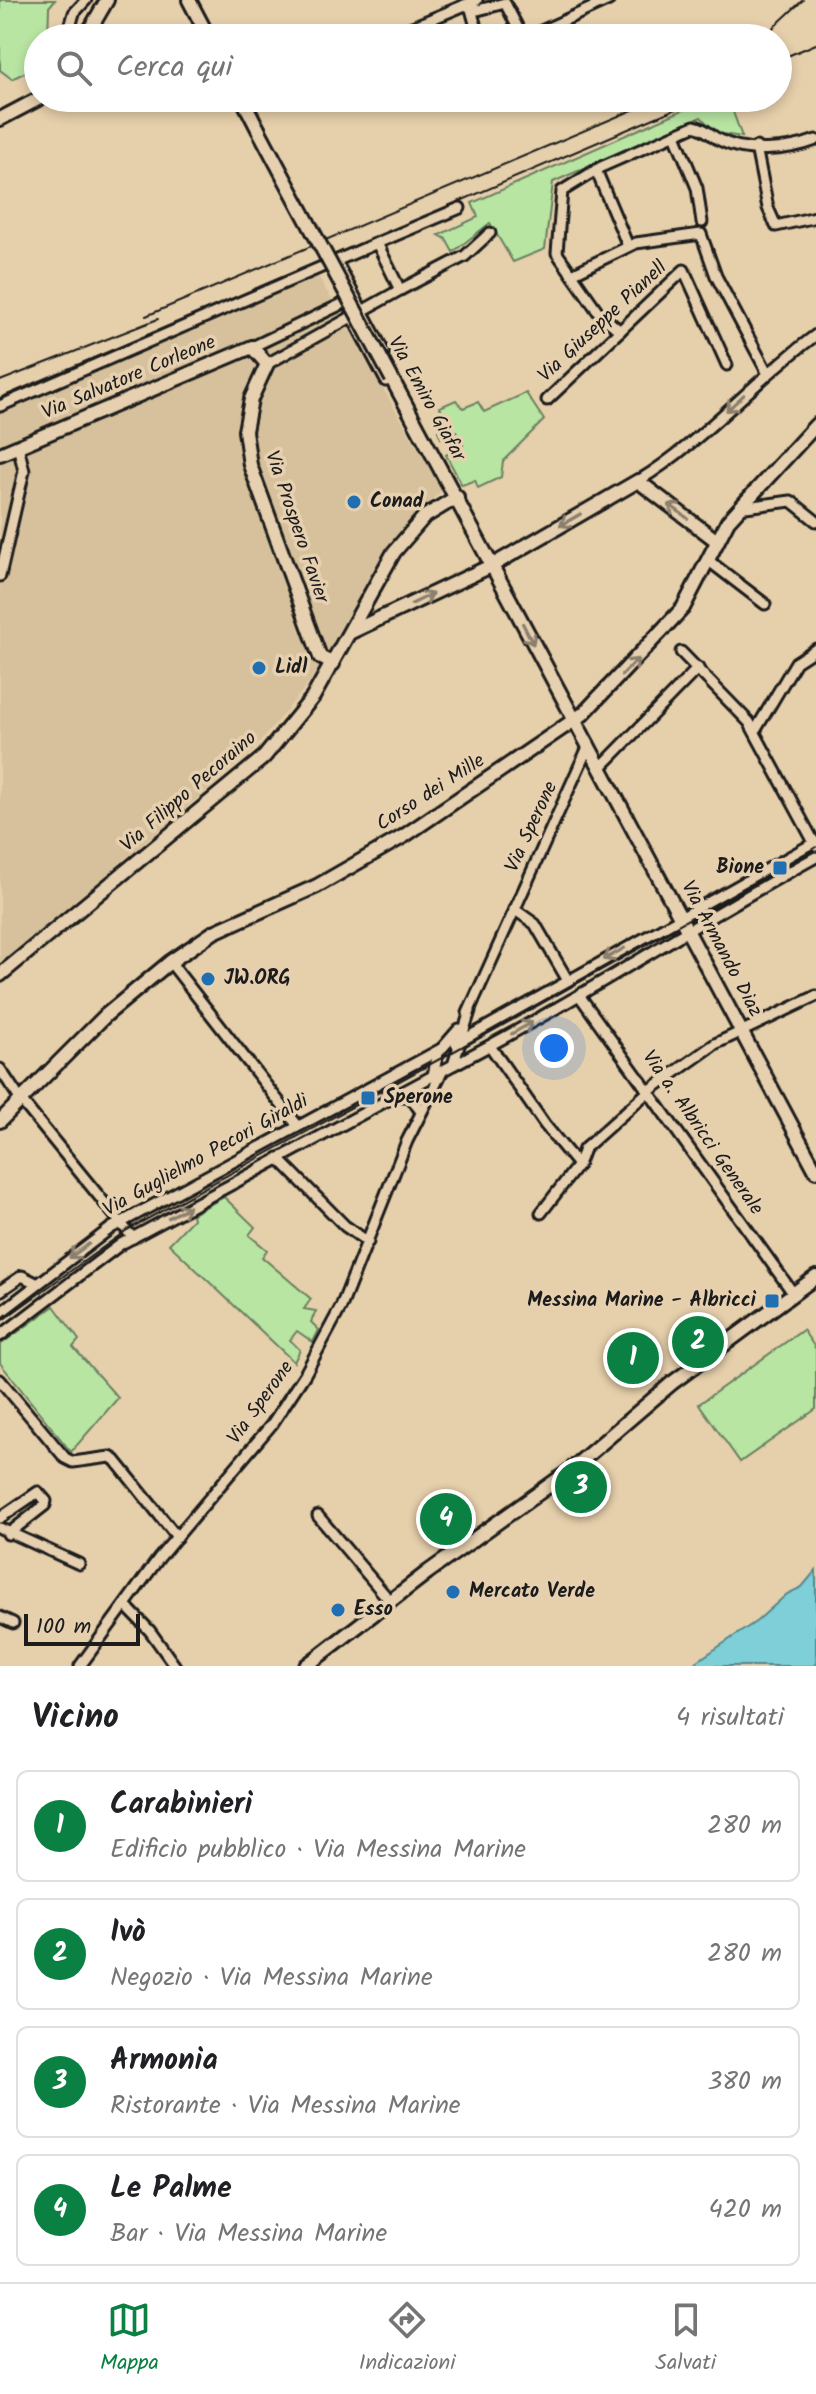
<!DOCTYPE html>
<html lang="it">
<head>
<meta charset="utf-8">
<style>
	body { margin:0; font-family:Kalam,sans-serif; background:#f2f2f2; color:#202124 }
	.scale { position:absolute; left:24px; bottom:20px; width:116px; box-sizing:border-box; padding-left:8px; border:4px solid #1c1c1c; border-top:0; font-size:22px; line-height:28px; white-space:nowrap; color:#1c1c1c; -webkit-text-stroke:6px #e6d0af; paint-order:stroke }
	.you { position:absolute; left:554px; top:1048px; width:28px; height:28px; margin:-20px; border:6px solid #fff; border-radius:50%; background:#1a73e8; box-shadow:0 0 0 12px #1a73e833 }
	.badge { display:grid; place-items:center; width:52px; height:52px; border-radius:50%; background:#0b8043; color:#fff; font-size:26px; font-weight:700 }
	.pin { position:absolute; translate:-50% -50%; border:4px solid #fff; box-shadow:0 2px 8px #0006 }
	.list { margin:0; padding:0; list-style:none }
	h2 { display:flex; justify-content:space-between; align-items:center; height:104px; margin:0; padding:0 32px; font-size:34px }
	h2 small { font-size:26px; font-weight:400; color:#757577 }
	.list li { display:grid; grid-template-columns:52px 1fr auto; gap:24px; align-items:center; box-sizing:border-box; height:112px; margin:0 16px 16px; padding:0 16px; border:2px solid #e0e0e0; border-radius:12px }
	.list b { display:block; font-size:30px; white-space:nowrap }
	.list p { margin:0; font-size:26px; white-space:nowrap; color:#757577 }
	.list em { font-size:26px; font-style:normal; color:#757577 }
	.icon { flex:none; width:44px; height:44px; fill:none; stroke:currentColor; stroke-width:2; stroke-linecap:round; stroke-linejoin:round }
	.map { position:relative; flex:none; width:816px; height:1666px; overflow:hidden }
	.search { position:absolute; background:#fff; box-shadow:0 4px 12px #0003; left:24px; right:24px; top:24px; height:88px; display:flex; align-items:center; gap:20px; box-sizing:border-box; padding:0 28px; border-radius:44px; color:#757577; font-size:30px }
	.sheet { height:616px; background:#fff }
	nav { display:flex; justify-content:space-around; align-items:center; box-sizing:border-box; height:112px; border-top:2px solid #e0e0e0; background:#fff; font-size:22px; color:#757577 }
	nav a { display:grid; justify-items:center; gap:4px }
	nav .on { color:#0b8043 }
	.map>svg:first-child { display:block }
	.built { fill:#d6c19c }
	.green { fill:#b9e5a3; stroke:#6a8060; stroke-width:2 }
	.water { fill:#7ecfd7; stroke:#57878c; stroke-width:2 }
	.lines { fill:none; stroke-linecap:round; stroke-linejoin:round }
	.street-casing { stroke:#1c1c1c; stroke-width:15 }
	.secondary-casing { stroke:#1c1c1c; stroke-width:18 }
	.street { stroke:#e6d0af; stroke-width:9 }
	.secondary { stroke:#e6d0af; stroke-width:12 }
	.tram { stroke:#1c1c1c; stroke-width:2 }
	.rail { stroke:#1c1c1c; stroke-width:2 }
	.secondary-bridge-casing { stroke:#1c1c1c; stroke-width:18; stroke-linecap:butt }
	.secondary-bridge { stroke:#e6d0af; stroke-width:12 }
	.oneway { stroke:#8b7f6d }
	.poi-dot { fill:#1f6fb2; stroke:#e6d0af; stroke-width:3 }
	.labels { text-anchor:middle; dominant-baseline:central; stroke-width:7; stroke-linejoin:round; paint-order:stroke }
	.street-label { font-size:20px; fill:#1c1c1c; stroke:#e6d0af }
	.poi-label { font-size:20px; font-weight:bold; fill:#1c1c1c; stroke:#e6d0af; text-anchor:start }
</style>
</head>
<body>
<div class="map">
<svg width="816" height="1666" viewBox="0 0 816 1666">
	<rect width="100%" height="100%" fill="#e6cfab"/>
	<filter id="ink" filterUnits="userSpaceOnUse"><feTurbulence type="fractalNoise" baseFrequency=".0125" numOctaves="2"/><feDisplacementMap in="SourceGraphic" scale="16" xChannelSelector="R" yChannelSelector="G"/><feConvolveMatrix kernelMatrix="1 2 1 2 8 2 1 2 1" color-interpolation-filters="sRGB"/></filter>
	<g filter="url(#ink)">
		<path class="built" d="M318,276l124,214 -36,36 -36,51 -60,105 -60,72 -250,210v-556l211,-91z"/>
		<g class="green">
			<path d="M0,0h55l-6,7 -1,31h-10v28l-26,13 -12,-9z"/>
			<path d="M710,98h18l14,39 -26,-4 -15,-16 -148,65 -8,67 -32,13 -23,-39 -37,29 -7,-13 -7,-4 39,-18 -6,-14z"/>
			<path d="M526,393l18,27 -41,41 -2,16 -23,11 -3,-8 -13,5 -16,-30 17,-10 -8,-15 -14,8 -3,-7 9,-5 -7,-19 16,-7 7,8 15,-6 6,10z"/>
			<path d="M224,1197l31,30 -6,8 18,15 -5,7 49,42 -7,10 12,2 -5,11 8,8 -6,12 -16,-11 -7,9 10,10 -6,12 -125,-118 24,-25 -1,-5z"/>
			<path d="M54,1306l25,34 -6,7 45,51 -47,54 -71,-89v-18z"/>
			<path d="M803,1330l13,19v60l-76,53 -41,-58z"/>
		</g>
		<path class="water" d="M816,1570v96h-126l67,-45 30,-27 15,-7z"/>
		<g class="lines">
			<g class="street-casing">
				<g id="street">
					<path d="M464,5l14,5 27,-7 16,31 7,3 81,-37"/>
					<path d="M471,9l8,29"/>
					<path d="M67,38l7,-25 12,-13"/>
					<path d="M386,38l91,-38"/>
					<path d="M675,135l22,53 5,34"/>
					<path d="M756,147l12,61 8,18 40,-9"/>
					<path d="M596,170l32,76"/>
					<path d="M377,243l83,-35"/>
					<path d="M337,263l47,89"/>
					<path d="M572,274l64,-31 65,-9 15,42 51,96"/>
					<path d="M351,315l35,66"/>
					<path d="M620,331l-21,-18 -42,-60 5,-62 39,-24 93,-41c11,2 14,7 22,12 29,17 71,13 100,2"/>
					<path d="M252,347l90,-43"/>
					<path d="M267,364l133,-74"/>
					<path d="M547,400l137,-130 43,95"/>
					<path d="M0,406l377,-163 23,47 65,-34 25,-23"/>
					<path d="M638,481c66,-40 115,-100 178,-146"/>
					<path d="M738,508l53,-7 25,20"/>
					<path d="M709,561l56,43"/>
					<path d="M0,576l24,-105 -6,-25"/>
					<path d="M681,652l68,70 67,124"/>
					<path d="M755,731l41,-69 20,-13"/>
					<path d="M600,768l98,-100"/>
					<path d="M514,909l21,15 32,55"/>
					<path d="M170,962l128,164"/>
					<path d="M579,995l214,298"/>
					<path d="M468,1013l120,-266"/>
					<path d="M456,1044l360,-202"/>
					<path d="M490,1046l55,79 33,40"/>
					<path d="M455,1064c123,-64 239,-140 361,-207"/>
					<path d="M0,1069l20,30 113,139"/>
					<path d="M433,1075l5,-22 21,-24"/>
					<path d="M397,1095l14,2 8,12"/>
					<path d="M278,1158l67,68 23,16"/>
					<path d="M541,1213l37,-48 6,-16 66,-59 65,-46 101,-48"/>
					<path d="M0,1291l22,-15 14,7"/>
					<path d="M0,1313l111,-85 330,-179"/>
					<path d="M0,1336l121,-92 332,-179 17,-54"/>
					<path d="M0,1380l65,78 8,4 37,-5 5,3 62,77"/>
					<path d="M318,1516l72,85"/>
					<path d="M0,1518l38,-26 8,9 -1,4 -37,29"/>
					<path d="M0,1528l79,36"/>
					<path d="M125,1605l25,26 25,35"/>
					<path d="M0,1617l13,6"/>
					<path d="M80,1666l79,-108 113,-134 33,-50 36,-67 66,-166 36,-71"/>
				</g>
			</g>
			<g class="secondary-casing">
				<g id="secondary">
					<path d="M189,0l20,38"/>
					<path d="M85,38l22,-38"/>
					<path d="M242,98l16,31"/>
					<path d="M0,119l40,-21"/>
					<path d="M392,379l424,792"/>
					<path d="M0,454l252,-107 15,17 -16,35 -6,32 5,34 70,192 13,7"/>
					<path d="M351,632l142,-67 145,-84 79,60"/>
					<path d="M0,975l264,-218 49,-60 81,-145 30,-35 33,-20"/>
					<path d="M0,1121l106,-106 64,-53 44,-30 103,-46 87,-50 179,-122 100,-106 45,-87 88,-96"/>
					<path d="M306,1666l122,-94 140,-100 104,-89 144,-106"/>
				</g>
			</g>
			<use href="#street" class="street"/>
			<use href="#secondary" class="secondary"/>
			<path class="tram" d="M0,1322l127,-92 331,-181 358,-202"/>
			<g class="rail">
				<path d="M762,38l41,-38"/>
				<path d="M778,60l38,-16"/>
				<path d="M146,316l515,-218"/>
				<path d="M0,381l158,-62"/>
				<path d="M0,398l701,-300"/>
			</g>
			<g class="secondary-bridge-casing">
				<path id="secondary-bridge" d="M258,129l134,250"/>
			</g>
			<use href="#secondary-bridge" class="secondary-bridge"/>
		</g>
		<defs><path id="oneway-shaft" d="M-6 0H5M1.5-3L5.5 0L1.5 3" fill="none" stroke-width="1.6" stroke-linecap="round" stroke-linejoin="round" transform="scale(2)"/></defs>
		<g class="oneway">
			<use href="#oneway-shaft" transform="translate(735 403) rotate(137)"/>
			<use href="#oneway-shaft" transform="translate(678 511) rotate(-143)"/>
			<use href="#oneway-shaft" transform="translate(570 520) rotate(150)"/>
			<use href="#oneway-shaft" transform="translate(422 599) rotate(-26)"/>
			<use href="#oneway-shaft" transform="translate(528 634) rotate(63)"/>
			<use href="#oneway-shaft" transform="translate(630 667) rotate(-45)"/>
			<use href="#oneway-shaft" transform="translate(614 954) rotate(151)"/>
			<use href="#oneway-shaft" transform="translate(522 1028) rotate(-29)"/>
			<use href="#oneway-shaft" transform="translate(179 1212) rotate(-28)"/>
			<use href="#oneway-shaft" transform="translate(79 1251) rotate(144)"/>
		</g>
	</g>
	<g class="poi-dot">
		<circle cx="354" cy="502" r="8"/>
		<circle cx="259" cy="668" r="8"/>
		<rect x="772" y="860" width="16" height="16" rx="4"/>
		<circle cx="208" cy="979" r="8"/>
		<rect x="360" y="1090" width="16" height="16" rx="4"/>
		<rect x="764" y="1293" width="16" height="16" rx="4"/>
		<circle cx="453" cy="1592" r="8"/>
		<circle cx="338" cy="1610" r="8"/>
	</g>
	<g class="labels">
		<g class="street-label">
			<text transform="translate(603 322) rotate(-43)">Via Giuseppe Pianell</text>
			<text transform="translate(129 378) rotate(-23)">Via Salvatore Corleone</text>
			<text transform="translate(426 399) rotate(61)">Via Emiro Giafar</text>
			<text transform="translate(296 527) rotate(71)">Via Prospero Favier</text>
			<text transform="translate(189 792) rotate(-41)">Via Filippo Pecoraino</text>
			<text transform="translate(431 793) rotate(-33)">Corso dei Mille</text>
			<text transform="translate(532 827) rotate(-65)">Via Sperone</text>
			<text transform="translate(721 949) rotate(62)">Via Armando Diaz</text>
			<text transform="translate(702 1133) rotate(55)">Via a. Albricci Generale</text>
			<text transform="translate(206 1156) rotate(-29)">Via Guglielmo Pecori Giraldi</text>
			<text transform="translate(261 1403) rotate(-54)">Via Sperone</text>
		</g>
		<g class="poi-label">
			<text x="370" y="502">Conad</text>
			<text x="275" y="668">Lidl</text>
			<text x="764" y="868" text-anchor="end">Bione</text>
			<text x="224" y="979">JW.ORG</text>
			<text x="384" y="1098">Sperone</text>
			<text x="756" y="1301" text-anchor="end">Messina Marine - Albricci</text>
			<text x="469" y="1592">Mercato Verde</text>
			<text x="354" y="1610">Esso</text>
		</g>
	</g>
</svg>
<div class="scale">100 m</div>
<div class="you"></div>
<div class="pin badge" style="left:633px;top:1358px">1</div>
<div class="pin badge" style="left:698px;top:1342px">2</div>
<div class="pin badge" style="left:581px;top:1487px">3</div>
<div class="pin badge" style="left:446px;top:1519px">4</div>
<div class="search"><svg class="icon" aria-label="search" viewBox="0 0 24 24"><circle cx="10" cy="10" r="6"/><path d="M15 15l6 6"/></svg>Cerca qui</div>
</div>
<section class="sheet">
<h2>Vicino<small>4 risultati</small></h2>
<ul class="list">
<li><span class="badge">1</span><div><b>Carabinieri</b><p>Edificio pubblico · Via Messina Marine</p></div><em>280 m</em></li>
<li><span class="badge">2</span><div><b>Ivò</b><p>Negozio · Via Messina Marine</p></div><em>280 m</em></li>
<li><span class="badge">3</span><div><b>Armonia</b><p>Ristorante · Via Messina Marine</p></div><em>380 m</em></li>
<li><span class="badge">4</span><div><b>Le Palme</b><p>Bar · Via Messina Marine</p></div><em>420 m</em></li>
</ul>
</section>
<nav>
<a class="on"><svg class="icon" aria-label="map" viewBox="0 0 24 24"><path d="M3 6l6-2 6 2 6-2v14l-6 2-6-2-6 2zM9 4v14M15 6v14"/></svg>Mappa</a>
<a><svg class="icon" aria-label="directions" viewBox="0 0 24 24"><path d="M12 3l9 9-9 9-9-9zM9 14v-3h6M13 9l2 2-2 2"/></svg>Indicazioni</a>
<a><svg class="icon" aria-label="saved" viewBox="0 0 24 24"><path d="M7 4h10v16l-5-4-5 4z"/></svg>Salvati</a>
</nav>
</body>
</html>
